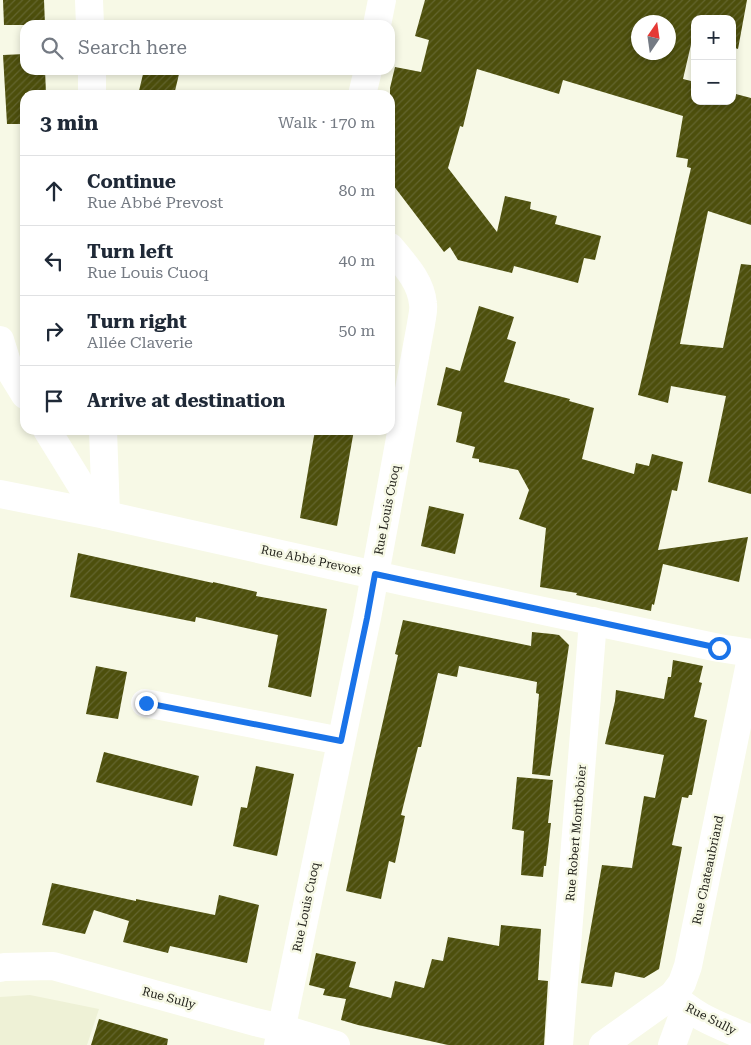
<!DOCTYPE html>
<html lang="en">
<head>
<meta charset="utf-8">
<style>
	body { margin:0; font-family:"Roboto Serif",serif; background:#f6f6f7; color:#1f2937 }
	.controls { position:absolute; right:15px; top:15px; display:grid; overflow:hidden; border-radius:10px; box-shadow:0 2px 8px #0003 }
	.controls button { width:45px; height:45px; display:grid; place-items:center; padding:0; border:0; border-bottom:1px solid #e0e1e3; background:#fff; color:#1f2937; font:25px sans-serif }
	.compass { position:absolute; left:631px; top:15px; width:45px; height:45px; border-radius:50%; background:#fff; box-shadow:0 2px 8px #0003; rotate:13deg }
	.stop { position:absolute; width:15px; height:15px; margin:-11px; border:4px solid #1a73e8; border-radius:50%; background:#fff }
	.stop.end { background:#1a73e8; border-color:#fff; box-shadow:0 1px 5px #0008 }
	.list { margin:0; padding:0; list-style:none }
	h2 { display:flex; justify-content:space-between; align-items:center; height:65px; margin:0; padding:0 20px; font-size:21px }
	h2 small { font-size:16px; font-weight:400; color:#747a83 }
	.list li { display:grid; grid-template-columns:32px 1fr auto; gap:15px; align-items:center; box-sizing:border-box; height:70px; padding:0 20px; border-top:1px solid #e0e1e3 }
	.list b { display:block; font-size:19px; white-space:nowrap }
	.list p { margin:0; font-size:16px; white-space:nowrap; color:#747a83 }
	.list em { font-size:16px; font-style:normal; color:#747a83 }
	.icon { flex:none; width:28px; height:28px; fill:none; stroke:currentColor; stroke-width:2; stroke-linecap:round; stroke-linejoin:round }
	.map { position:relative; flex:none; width:751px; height:1045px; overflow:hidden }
	.search { position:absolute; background:#fff; box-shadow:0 2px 8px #0003; left:20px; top:20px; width:375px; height:55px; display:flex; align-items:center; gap:12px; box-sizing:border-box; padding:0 18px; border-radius:15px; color:#747a83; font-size:19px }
	.panel { position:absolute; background:#fff; box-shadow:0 2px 8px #0003; left:20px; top:90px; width:375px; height:345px; border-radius:15px }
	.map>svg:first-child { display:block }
	.built { fill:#eef1d6 }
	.building { fill:url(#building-hatch); fill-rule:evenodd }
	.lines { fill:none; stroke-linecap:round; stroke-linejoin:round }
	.minor { stroke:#fff; stroke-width:28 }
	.route { stroke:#1a73e8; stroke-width:6 }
	.labels { text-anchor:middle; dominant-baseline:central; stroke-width:5; stroke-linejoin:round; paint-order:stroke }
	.street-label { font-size:12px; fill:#1f1f18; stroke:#f7f9e6 }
</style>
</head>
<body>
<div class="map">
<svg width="751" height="1045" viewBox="0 0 751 1045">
	<defs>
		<pattern id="building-hatch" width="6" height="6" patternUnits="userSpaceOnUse" patternTransform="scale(1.25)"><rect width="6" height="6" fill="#4d4f0c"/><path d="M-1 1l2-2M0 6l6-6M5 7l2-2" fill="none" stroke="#63652f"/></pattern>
	</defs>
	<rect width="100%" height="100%" fill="#f7f9e6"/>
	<path class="built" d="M30,995l69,14 -12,36h-87v-48z"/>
	<g class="building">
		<path d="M3,0h41l1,25h-41z"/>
		<path d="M425,0h322l-9,49 -6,-2v-28h-37v17h-2l-10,43 12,3v19h37v-8l19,5v127l-43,-14 -28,133 43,4 18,-84 10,1v229l-43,-12 18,-86 -55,-10 -3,17 -30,-8 53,-227 -4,-1 1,-8 -12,-2 7,-41 -120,-36 -4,14 -82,-25 -14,58 -3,-1 -12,42 49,64 8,-36 26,6 -1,7 27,7 -2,8 46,12 -6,24 -11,-2 -6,25 -64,-17 -2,7 -54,-13 -8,-13 -6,5 -54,-71v-93l5,-21 26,5 8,-32 -14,-4zM638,22h30v30h-30z"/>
		<path d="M25,54v16h20l1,23h-21v31h-18l-4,-69z"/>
		<path d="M144,70h36l-6,25h-36z"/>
		<path d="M479,306l35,11 -7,22 9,3 -12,40 66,17 -1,2 25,7 -12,51 52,15 2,-11 13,3 3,-12 31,8 -6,29 -5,-1 -14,60 90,-13 -9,45 -76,-18 -9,41 -2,-1 -1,7 -75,-16 1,-2 -37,-6 6,-59 -27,-9 10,-29 -11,-20 -39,-8v-3l-7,-1 3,-11 -19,-5 6,-30 -25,-7 9,-38 14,4z"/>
		<path d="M315,430h39l-17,96 -37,-8z"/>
		<path d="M429,506l35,8 -9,40 -34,-8z"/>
		<path d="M78,553l135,30v-1l44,10 -1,4 71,13 -16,88 -43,-10 10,-52 -82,-18 -1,5 -125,-25z"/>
		<path d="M403,620l128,26 1,-14 20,2 7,1 10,10 -19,131 -18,-2 7,-80 -3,-1 1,-11 -78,-16 -2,11 -19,-4 -17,74h-3l-17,68 4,1 -10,47 -6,-2 -8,38 -35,-8 28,-130 24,-106 -3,-1z"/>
		<path d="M673,660l30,6 -4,16 3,1 -8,34 13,3 -15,75h-3l-1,3 -6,-1 -10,48 10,2 -23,122 -15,9 -29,-6 -3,15 -31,-4 21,-118 30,3 12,-72 11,2 9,-43 -59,-11 10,-43 1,-11 48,9 4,-22h3z"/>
		<path d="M96,666l31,6 -9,47 -32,-5z"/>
		<path d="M104,752l95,24 -7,30 -96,-24z"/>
		<path d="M256,766l38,8 -17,82 -44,-10 8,-39 6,1z"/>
		<path d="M517,777l36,3 -5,43h3l-5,43h-2l-1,11 -22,-2 3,-44 -12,-2z"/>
		<path d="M52,883l84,18v-2l79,16 4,-20 40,10 -12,58 -77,-17 -2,7 -45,-11 6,-21 -35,-11 -9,24 -43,-9z"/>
		<path d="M501,925l40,4 -3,51 10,1 -4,64h-96l-90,-20 -17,-5 5,-21 -23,-4 2,-6 -16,-4 7,-32 40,9 -7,25 42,11 4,-17 29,7 8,-29 11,2 5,-24 51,9z"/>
		<path d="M99,1019l69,20 -1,6h-76z"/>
	</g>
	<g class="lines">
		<g class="minor">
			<path d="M89,0l1,25"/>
			<path d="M377,25l5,-25"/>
			<path d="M92,70v25"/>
			<path d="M362,95l6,-25"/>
			<path d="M0,340l9,29 16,26"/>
			<path d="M47,430l40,65 19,20"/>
			<path d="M103,430l3,85"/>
			<path d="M0,494l106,21 300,67 313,66 32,5"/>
			<path d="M145,703l196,38"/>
			<path d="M0,968l4,-1 49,-1 202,56 26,6 55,17"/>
			<path d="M673,995c20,22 51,32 78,44"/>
			<path d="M278,1045l89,-427 54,-294c1,-7 3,-14 2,-20 -2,-23 -19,-40 -33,-57"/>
			<path d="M559,1045l34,-424"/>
			<path d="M603,1045l70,-50 9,-12 6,-17 63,-308"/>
			<path d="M672,1045l14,-38"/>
		</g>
	</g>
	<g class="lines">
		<path class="route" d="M146,703l195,38 26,-123 8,-44 344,74"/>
	</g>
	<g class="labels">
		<g class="street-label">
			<text transform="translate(387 510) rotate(-79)">Rue Louis Cuoq</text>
			<text transform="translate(311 560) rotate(12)">Rue Abbé Prevost</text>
			<text transform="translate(576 833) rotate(-85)">Rue Robert Montbobier</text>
			<text transform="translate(708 870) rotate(-78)">Rue Chateaubriand</text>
			<text transform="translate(306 907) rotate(-78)">Rue Louis Cuoq</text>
			<text transform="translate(169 998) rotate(15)">Rue Sully</text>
			<text transform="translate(711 1019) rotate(27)">Rue Sully</text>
		</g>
	</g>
</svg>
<div class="controls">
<button>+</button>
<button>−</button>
</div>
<svg class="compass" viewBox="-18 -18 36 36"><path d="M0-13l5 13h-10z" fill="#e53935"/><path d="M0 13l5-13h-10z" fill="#747a83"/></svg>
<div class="stop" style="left:719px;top:648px"></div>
<div class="stop end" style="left:146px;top:703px"></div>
<div class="search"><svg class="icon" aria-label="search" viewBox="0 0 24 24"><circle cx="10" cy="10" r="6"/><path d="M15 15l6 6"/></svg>Search here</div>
<section class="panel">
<h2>3 min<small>Walk · 170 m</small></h2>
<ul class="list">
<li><svg class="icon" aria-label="ahead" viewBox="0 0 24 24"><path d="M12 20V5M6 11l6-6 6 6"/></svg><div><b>Continue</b><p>Rue Abbé Prevost</p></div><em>80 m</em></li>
<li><svg class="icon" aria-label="left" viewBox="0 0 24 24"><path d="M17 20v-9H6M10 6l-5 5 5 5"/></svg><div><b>Turn left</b><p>Rue Louis Cuoq</p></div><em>40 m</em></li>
<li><svg class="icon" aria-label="right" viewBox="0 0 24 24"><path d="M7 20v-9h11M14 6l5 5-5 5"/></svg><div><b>Turn right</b><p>Allée Claverie</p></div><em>50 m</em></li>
<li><svg class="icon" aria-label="arrive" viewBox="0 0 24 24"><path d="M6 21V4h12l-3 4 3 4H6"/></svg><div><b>Arrive at destination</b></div></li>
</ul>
</section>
</div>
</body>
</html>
